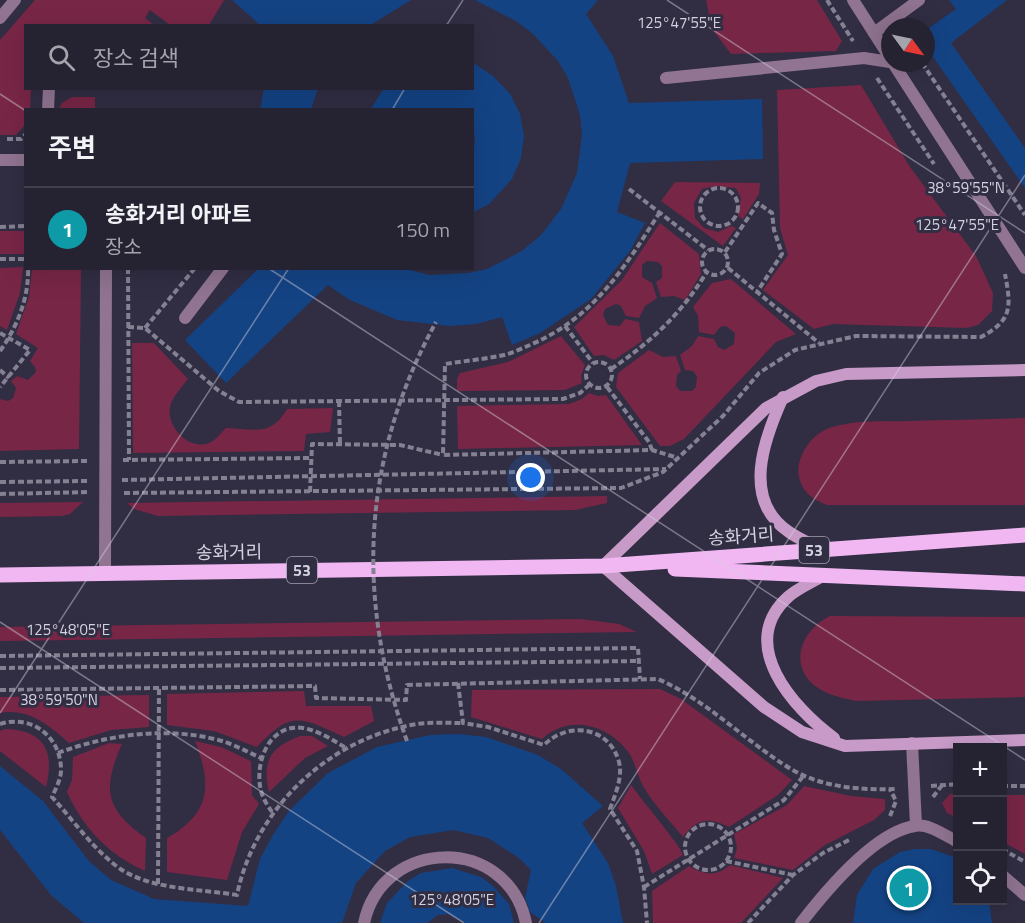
<!DOCTYPE html>
<html lang="ko">
<head>
<meta charset="utf-8">
<style>
	body { margin:0; font-family:"Titillium Web","Noto Sans KR",sans-serif; background:#312f3e; color:#f1f3f6 }
	.controls { position:absolute; right:18px; bottom:18px; display:grid; overflow:hidden; border-radius:0px; box-shadow:0 6px 24px #0002 }
	.controls button { width:54px; height:54px; display:grid; place-items:center; padding:0; border:0; border-bottom:2px solid #423f4d; background:#252232; color:#f1f3f6; font:30px sans-serif }
	.compass { position:absolute; left:881px; top:18px; width:54px; height:54px; border-radius:50%; background:#252232; box-shadow:0 6px 24px #0002; rotate:123deg }
	.you { position:absolute; left:531px; top:478px; width:21px; height:21px; margin:-15px; border:4px solid #fff; border-radius:50%; background:#1a73e8; box-shadow:0 0 0 9px #1a73e833 }
	.badge { display:grid; place-items:center; width:39px; height:39px; border-radius:50%; background:#a5c822; color:#fff; font-size:20px; font-weight:700 }
	.pin { position:absolute; translate:-50% -50%; border:3px solid #fff; box-shadow:0 2px 6px #0006 }
	.list { margin:0; padding:0; list-style:none }
	h2 { display:flex; justify-content:space-between; align-items:center; height:78px; margin:0; padding:0 24px; font-size:26px }
	h2 small { font-size:20px; font-weight:400; color:#a3a4ac }
	.list li { display:grid; grid-template-columns:39px 1fr auto; gap:18px; align-items:center; box-sizing:border-box; height:84px; padding:0 24px; border-top:2px solid #423f4d }
	.list b { display:block; font-size:22px; white-space:nowrap }
	.list p { margin:0; font-size:20px; white-space:nowrap; color:#a3a4ac }
	.list em { font-size:20px; font-style:normal; color:#a3a4ac }
	.icon { flex:none; width:33px; height:33px; fill:none; stroke:currentColor; stroke-width:2; stroke-linecap:round; stroke-linejoin:round }
	.map { position:relative; flex:none; width:1025px; height:923px; overflow:hidden }
	.search { position:absolute; background:#252232; box-shadow:0 6px 24px #0002; left:24px; top:24px; width:450px; height:66px; display:flex; align-items:center; gap:15px; box-sizing:border-box; padding:0 21px; border-radius:0px; color:#a3a4ac; font-size:22px }
	.panel { position:absolute; background:#252232; box-shadow:0 6px 24px #0002; left:24px; top:108px; width:450px; height:162px; border-radius:0px }
	.map>svg:first-child { display:block }
	.green { fill:#782646 }
	.building { fill:#144384 }
	.lines { fill:none; stroke-linecap:round; stroke-linejoin:round }
	.path { stroke:#848193; stroke-width:4; stroke-dasharray:6 3; stroke-linecap:butt }
	.street { stroke:#907491; stroke-width:12 }
	.secondary { stroke:#c79ac8; stroke-width:12 }
	.primary { stroke:#f1b7f2; stroke-width:15 }
	.path-bridge { stroke:#848193; stroke-width:4; stroke-dasharray:6 3; stroke-linecap:butt }
	.ticks { fill:none; stroke:#d4d2e0; stroke-width:1.5; stroke-opacity:0.45 }
	.labels { text-anchor:middle; dominant-baseline:central; stroke-width:6; stroke-linejoin:round; paint-order:stroke }
	.shield { fill:#312d43; stroke:#a3a0b1; stroke-width:1.5 }
	.shield-label { font-size:16px; font-weight:bold; fill:#d4d2e0 }
	.street-label { font-size:18px; fill:#d4d2e0; stroke:#312d43 }
	.ticks-label { font-size:15px; text-anchor:middle; fill:#d4d2e0; stroke:#312d43; stroke-width:6; stroke-linejoin:round; paint-order:stroke }
</style>
</head>
<body>
<div class="map">
<svg width="1025" height="923" viewBox="0 0 1025 923">
	<rect width="100%" height="100%" fill="#312d43"/>
	<g class="green">
		<path d="M35,0h189l-15,25h-39l-20,-15 -5,8 9,7 -128,1v62l5,1 -1,20 -4,1 -1,15 -9,10h-16v-95z"/>
		<path d="M706,0h111l25,41 -6,10 -105,3 -19,-25z"/>
		<path d="M861,85l49,82 66,89 17,37 -1,18 -14,14 -11,3 -134,-4 -19,5 -51,-39 25,-35 -8,-27 -3,-138z"/>
		<path d="M72,97h23v12h-36l3,-6z"/>
		<path d="M675,182l85,1 -1,11 -16,25 -5,-3 3,-18 -5,-10 -21,-2 -13,3 -8,14 1,15 9,10 14,4 13,-6 5,2 -13,18 -62,-45z"/>
		<path d="M660,223l39,31 2,20 -16,26 -11,-4 -13,1 -5,-15 6,-4v-12l-4,-4 -11,-1 -5,4v12l10,6 5,15 -12,8 -6,12 -13,-2 -5,-10 -5,-2 -11,5 -2,6 5,10 12,1 5,-7 14,3 3,19 -28,19 -10,-5 -10,1 -20,-29 48,-47z"/>
		<rect x="0" y="231" width="25" height="23"/>
		<path d="M23,267l-3,26 -13,37 -7,-4v-58z"/>
		<path d="M32,269h49l-2,180 -79,2v-52l8,2 5,-3 3,-10 -5,-7 6,-5 11,4 8,-8 -1,-5 -5,-6 8,-13 -22,-14 13,-37z"/>
		<path d="M731,279l65,55 -20,8 -92,97 -14,7h-10l-44,-59 2,-14 31,-23 14,7 13,-1 5,15 -4,4 -1,11 4,5h12l4,-4 1,-11 -4,-5 -8,-1 -5,-15 12,-9 6,-10 16,3 4,8 6,3 10,-6 1,-11 -9,-7 -6,1 -6,8 -15,-3 -1,-16 -5,-9 19,-24z"/>
		<path d="M561,336l24,29 -4,11 1,7 -17,7 -108,1v-12l3,-6 48,-11z"/>
		<path d="M132,343h22l34,36c-6,8 -16,18 -18,28 -4,21 22,47 43,34 4,-3 9,-9 13,-13 28,1 45,9 61,-19l46,-1 -3,24 -24,2 -2,17 -171,2z"/>
		<path d="M589,393l9,3 8,-1 36,50 -184,4 -1,-43 112,-2 13,-5z"/>
		<path d="M1025,418v87h-198c-15,-6 -24,-12 -28,-28 -4,-18 11,-41 28,-48 26,-10 55,-7 82,-8 39,-1 77,-2 116,-3z"/>
		<path d="M607,496v7l-32,7 -417,6 -24,-7 -7,-6z"/>
		<path d="M83,502l-13,12 -8,2 -62,1v-14z"/>
		<path d="M830,616l195,1v80l-169,4c-14,-3 -29,-6 -41,-15 -28,-23 -12,-57 15,-70z"/>
		<path d="M581,619l38,5 18,8 -637,9v-14z"/>
		<path d="M660,689l21,10 111,81 -14,15 -49,32c-21,-10 -32,-9 -46,10 -13,-16 -30,-33 -40,-51 -5,-9 -7,-20 -12,-30 -20,-31 -61,-43 -89,-17l-71,-22 1,-27z"/>
		<path d="M304,691l2,15h65l3,15 -30,16c-44,-20 -52,-27 -87,10l-43,-16 -47,-6v-31z"/>
		<path d="M149,695v32l-38,3 -42,13c-20,-18 -41,-35 -69,-30v-16z"/>
		<path d="M5,729c39,1 50,22 41,58l-46,-36v-20z"/>
		<path d="M300,736h12l16,10 -23,12 -36,34c-7,-32 1,-44 31,-56z"/>
		<path d="M195,741l26,6 30,14 1,34 7,9 -17,28 -15,48 -60,-8v-34c44,-25 45,-53 28,-97z"/>
		<path d="M109,743l13,1c-20,45 -17,65 24,94l-1,33c-36,-16 -62,-43 -78,-79l5,-12 1,-23z"/>
		<path d="M631,785c9,13 50,61 52,70l-31,19 -8,-23 -26,-43z"/>
		<path d="M804,786l47,10 34,3v11l-11,10 -49,25 -32,25 -59,-12 3,-10 -3,-14 53,-29z"/>
		<path d="M950,794h7v24l-10,-5 -5,-10z"/>
		<path d="M1003,795h22v59l-22,-12z"/>
		<path d="M730,865l53,13 -42,45h-88l-1,-32 37,-25c15,9 27,11 41,-1z"/>
	</g>
	<g class="building">
		<path d="M232,0h179l-42,26h-108z"/>
		<path d="M475,0h123l-12,14 27,42 16,47 133,-4 1,60 -133,4 -13,49 28,11 -15,28 -39,48 -51,34 -28,12 -10,-28 -26,7 -26,2 -53,-6 -49,-21 -20,-14 -102,98 -41,-43 74,-72h144l26,7 39,-2 19,-4 35,-18 19,-16 20,-26 16,-36 5,-38 -2,-20 -12,-37 -10,-17 -25,-27 -17,-13z"/>
		<path d="M949,0h58l-56,43 74,105v40l-99,-141v-17l30,-21z"/>
		<path d="M472,62l21,14 17,18 10,20 4,22 -3,22 -9,21 -23,25 -17,9v-64l3,-7 -3,-32h-102l14,-22h88z"/>
		<path d="M264,88h54l-7,22h-51z"/>
		<path d="M458,734l28,3 52,18 23,14 42,37 -21,17 26,40 8,23 7,37h-77l-16,-11 -5,-14 6,-28 -12,-12 -31,-20 -35,-8 -43,7 -25,14 -29,32 -14,40h-258l-33,-28 -51,-65v-64l43,35 45,59 23,20 43,19 94,7 12,-47 13,-24 15,-23 40,-39 49,-26 53,-12z"/>
		<path d="M915,849h16l26,9v42h32l3,23h-139l4,-28 16,-26 27,-17z"/>
		<path d="M452,868l29,9 12,9 16,18 5,19h-48l-18,-9 -10,1 -11,8h-47l7,-20 21,-22 13,-8z"/>
	</g>
	<g class="lines">
		<g class="path">
			<path d="M827,0l26,41"/>
			<path d="M922,63l103,152"/>
			<path d="M877,78l57,86"/>
			<path d="M7,139h14l5,-5"/>
			<circle cx="719" cy="207" r="19"/>
			<path d="M629,189l79,61"/>
			<path d="M660,212c-36,56 -65,105 -130,133 -8,3 -17,8 -26,10 -19,4 -39,6 -59,9l-2,91 209,-5 26,8"/>
			<path d="M0,227l26,-1"/>
			<circle cx="715" cy="262" r="13"/>
			<path d="M725,252l33,-49 14,10 2,17 8,24 -25,38"/>
			<path d="M0,259h26"/>
			<path d="M128,268l1,192"/>
			<path d="M728,268l91,75"/>
			<path d="M565,326l28,37"/>
			<path d="M128,327l17,1 74,63 20,11 324,-3 17,-6 9,-8"/>
			<path d="M145,328l50,-60"/>
			<path d="M0,333l30,17 -30,37"/>
			<path d="M0,351c17,-24 29,-53 28,-83"/>
			<circle cx="599" cy="375" r="13"/>
			<path d="M611,369c39,-26 71,-56 95,-96"/>
			<path d="M0,370l9,8"/>
			<path d="M607,387l42,55 3,8"/>
			<path d="M339,401l1,43"/>
			<path d="M123,460l188,-2"/>
			<path d="M0,462l88,-1"/>
			<path d="M122,480l544,-11"/>
			<path d="M0,482l88,-1"/>
			<path d="M310,492l2,-48 88,1 43,10"/>
			<path d="M124,493l497,-5 42,-16 60,-56 36,-43 36,-23 61,-14 125,1c32,-17 30,-31 24,-63"/>
			<path d="M0,494l89,-2"/>
			<path d="M0,656l638,-8 2,31"/>
			<path d="M0,668l639,-7"/>
			<path d="M458,683l5,40 25,4 56,18c24,-24 65,-19 75,17 4,15 -4,33 -9,47l27,42 7,36 3,36"/>
			<path d="M0,690l315,-4 1,12 90,2 1,-15 251,-6c50,22 87,62 133,90 32,19 70,21 106,20"/>
			<path d="M0,724c32,-10 61,13 61,46 0,9 -5,18 -9,27 22,24 41,52 67,71 32,22 81,21 118,27 18,-87 92,-157 180,-171 15,-2 31,-1 46,-1"/>
			<path d="M58,753c51,-19 112,-27 164,-12 13,4 26,11 39,17"/>
			<path d="M931,786l27,-2"/>
			<path d="M1002,786h23"/>
			<path d="M933,797l10,-13"/>
			<path d="M272,812c-4,-6 -9,-13 -11,-21 -7,-28 8,-68 42,-63 16,3 30,12 43,20"/>
			<path d="M890,816l6,-15 -6,-12"/>
			<circle cx="708" cy="847" r="23"/>
			<path d="M1002,849l23,13"/>
			<path d="M726,861l67,14"/>
			<path d="M158,884l1,-196"/>
			<path d="M644,887l140,-87 20,-25"/>
			<path d="M748,923l45,-48 30,-22 28,-14"/>
		</g>
		<g class="street">
			<path d="M853,0l37,58"/>
			<path d="M0,18l15,-18"/>
			<path d="M874,33l45,-33"/>
			<path d="M893,63l132,205"/>
			<path d="M666,78l198,-20 26,4"/>
			<path d="M48,110l1,-22"/>
			<path d="M0,160h26"/>
			<path d="M185,318l38,-50"/>
			<path d="M105,573l1,-305"/>
			<path d="M912,743l4,82"/>
			<path d="M1002,875l23,20"/>
			<path d="M364,923c19,-87 144,-88 162,0"/>
			<path d="M801,923c24,-31 73,-91 114,-97 13,-3 31,10 43,16"/>
		</g>
		<g class="secondary">
			<path d="M1025,370l-179,4 -30,7 -50,27 -163,158 161,141 38,25 43,14 180,-6"/>
			<path d="M783,397c-19,42 -42,103 6,135 10,7 22,12 33,18"/>
			<path d="M824,575c-11,7 -26,13 -36,22 -52,47 5,111 46,141"/>
		</g>
		<g class="primary">
			<path d="M675,569l350,15"/>
			<path d="M0,575l603,-9 422,-31"/>
		</g>
		<path class="path-bridge" d="M407,741c-52,-143 -45,-284 29,-419"/>
	</g>
	<path class="ticks" d="M667,0l358,233M446,26l17,-26M0,94l26,17M392,110l13,-22M268,268l757,492M0,622l464,301M0,713l289,-445M539,923l486,-748"/>
	<g class="labels">
		<g class="shield">
			<rect x="799" y="537" width="30" height="26" rx="4.5"/>
			<rect x="287" y="557" width="30" height="26" rx="4.5"/>
		</g>
		<g class="shield-label">
			<text x="814" y="550">53</text>
			<text x="302" y="570">53</text>
		</g>
		<g class="street-label">
			<text transform="translate(741 536) rotate(-4)">송화거리</text>
			<text transform="translate(229 552) rotate(-1)">송화거리</text>
		</g>
	</g>
	<g class="ticks-label">
		<text x="679" y="28">125°47'55"E</text>
		<text x="966" y="193">38°59'55"N</text>
		<text x="957" y="230">125°47'55"E</text>
		<text x="68" y="635">125°48'05"E</text>
		<text x="59" y="705">38°59'50"N</text>
		<text x="452" y="905">125°48'05"E</text>
	</g>
</svg>
<div class="controls">
<button>+</button>
<button>−</button>
<button><svg class="icon" aria-label="locate" viewBox="0 0 24 24"><circle cx="12" cy="12" r="6"/><path d="M12 2v4M12 18v4M2 12h4M18 12h4"/></svg></button>
</div>
<svg class="compass" viewBox="-18 -18 36 36"><path d="M0-13l5 13h-10z" fill="#e53935"/><path d="M0 13l5-13h-10z" fill="#a3a4ac"/></svg>
<div class="you"></div>
<div class="pin badge" style="left:909px;top:888px;background:#0f9aa8">1</div>
<div class="search"><svg class="icon" aria-label="search" viewBox="0 0 24 24"><circle cx="10" cy="10" r="6"/><path d="M15 15l6 6"/></svg>장소 검색</div>
<section class="panel">
<h2>주변<small></small></h2>
<ul class="list">
<li><span class="badge" style="background:#0f9aa8">1</span><div><b>송화거리 아파트</b><p>장소</p></div><em>150 m</em></li>
</ul>
</section>
</div>
</body>
</html>
